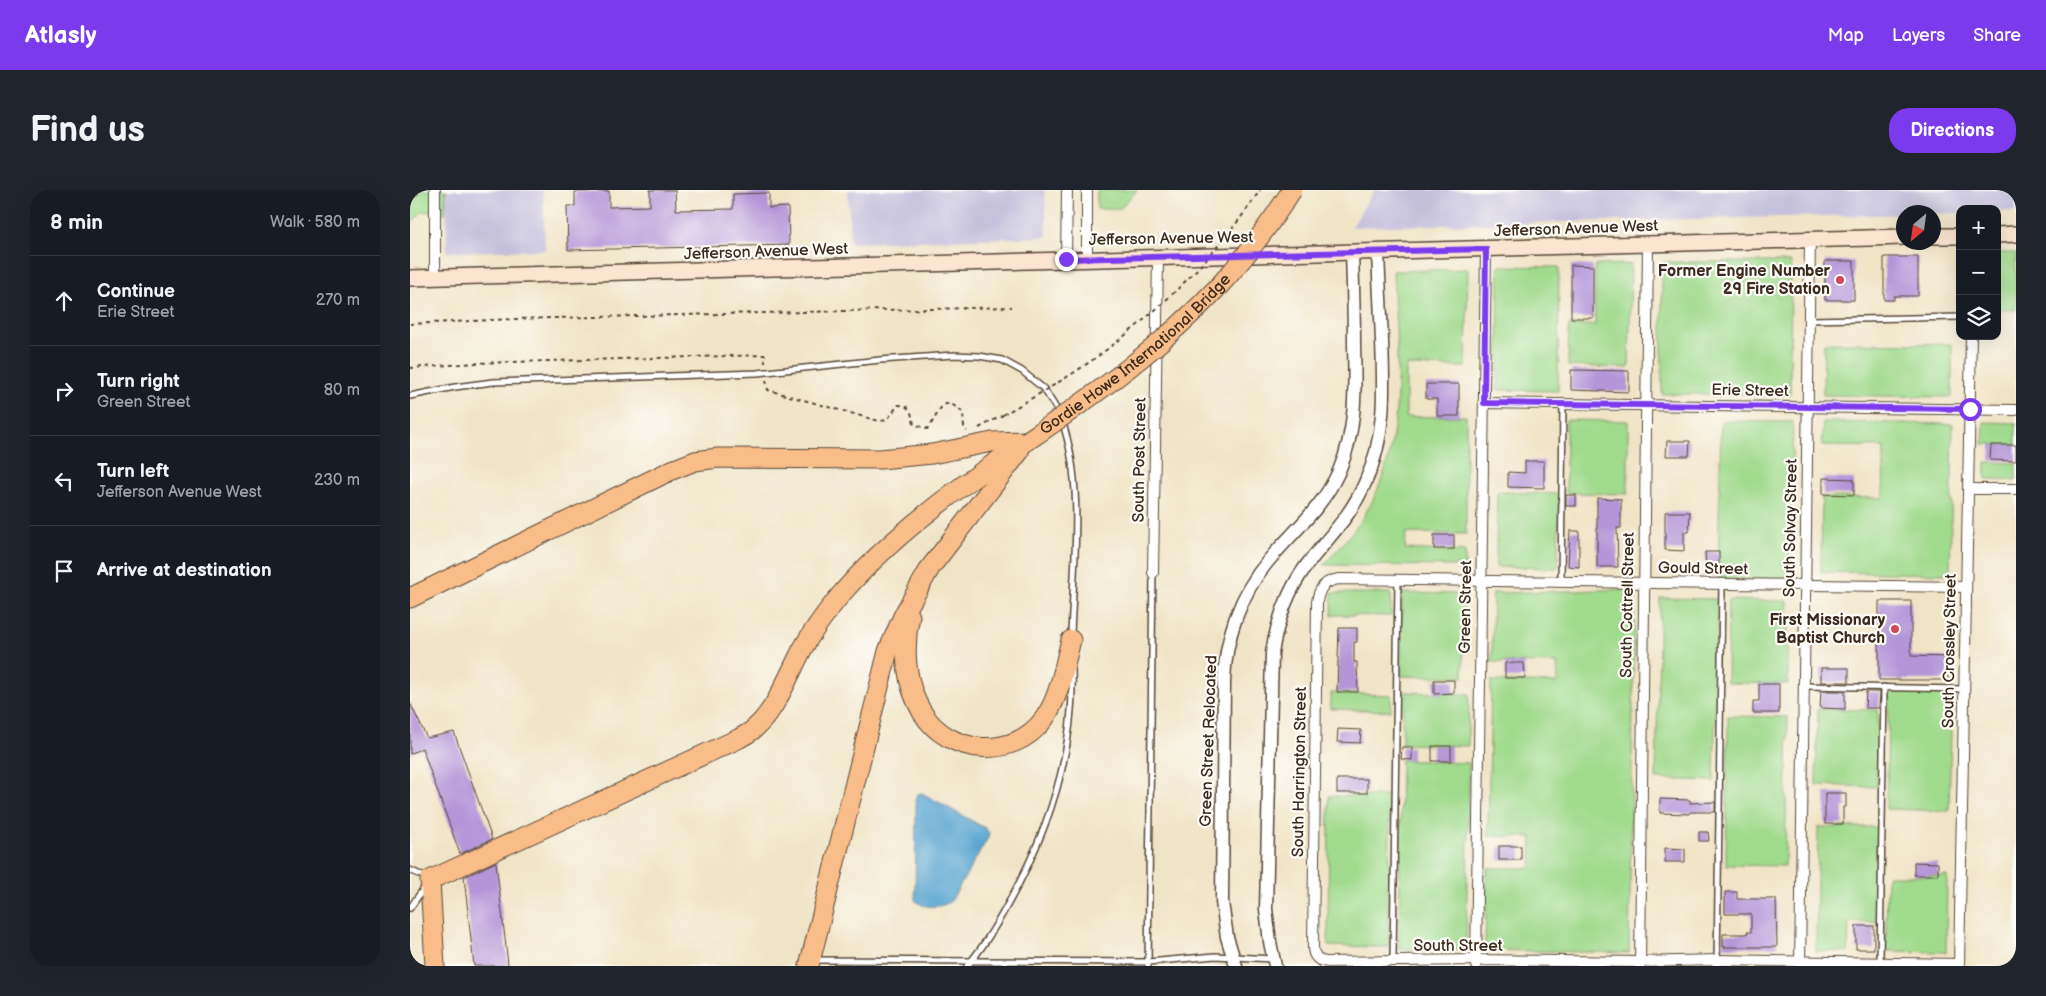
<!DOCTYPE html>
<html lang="en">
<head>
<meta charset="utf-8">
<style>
	body { margin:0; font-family:"Balsamiq Sans",sans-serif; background:#20242c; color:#f1f3f6 }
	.controls { position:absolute; right:15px; top:15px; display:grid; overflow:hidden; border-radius:10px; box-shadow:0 5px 20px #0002 }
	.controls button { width:45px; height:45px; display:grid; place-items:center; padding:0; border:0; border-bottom:1px solid #363941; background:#171b24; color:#f1f3f6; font:25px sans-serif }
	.compass { position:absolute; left:1486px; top:15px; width:45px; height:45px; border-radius:50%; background:#171b24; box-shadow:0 5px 20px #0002; rotate:209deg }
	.stop { position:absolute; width:15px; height:15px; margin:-11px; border:4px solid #7c3aed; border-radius:50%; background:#fff }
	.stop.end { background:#7c3aed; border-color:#fff; box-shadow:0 1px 5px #0008 }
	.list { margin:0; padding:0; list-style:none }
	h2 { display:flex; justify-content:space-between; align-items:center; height:65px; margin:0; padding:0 20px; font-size:21px }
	h2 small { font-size:16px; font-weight:400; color:#9ea1a6 }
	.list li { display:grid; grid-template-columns:32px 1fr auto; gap:15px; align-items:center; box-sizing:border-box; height:90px; padding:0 20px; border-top:1px solid #363941 }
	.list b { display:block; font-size:19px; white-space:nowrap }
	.list p { margin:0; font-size:16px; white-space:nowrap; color:#9ea1a6 }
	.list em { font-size:16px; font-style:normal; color:#9ea1a6 }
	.icon { flex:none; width:28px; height:28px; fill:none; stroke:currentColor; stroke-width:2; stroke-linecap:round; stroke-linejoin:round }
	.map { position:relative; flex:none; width:1606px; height:776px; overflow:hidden; border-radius:20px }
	header { display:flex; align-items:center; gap:30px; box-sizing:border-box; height:70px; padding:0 25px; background:#7c3aed; color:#fff }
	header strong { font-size:24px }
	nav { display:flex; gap:28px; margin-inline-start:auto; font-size:18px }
	.intro { display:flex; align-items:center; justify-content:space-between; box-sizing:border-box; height:120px; padding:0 30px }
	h1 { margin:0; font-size:35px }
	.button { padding:12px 22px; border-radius:20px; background:#7c3aed; color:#fff; font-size:18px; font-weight:700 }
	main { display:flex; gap:30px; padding:0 30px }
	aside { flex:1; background:#171b24; border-radius:20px; box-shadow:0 5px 20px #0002 }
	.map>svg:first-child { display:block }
	.industrial { fill:#c5c0db }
	.green { fill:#a0da8d; stroke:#6e8256 }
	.water { fill:#56a3cf; stroke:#486676 }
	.building { fill:#b395d8 }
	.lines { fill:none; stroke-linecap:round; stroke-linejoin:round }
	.service-casing { stroke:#564637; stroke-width:8 }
	.minor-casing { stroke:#564637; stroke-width:12 }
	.tertiary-casing { stroke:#564637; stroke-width:15 }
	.secondary-casing { stroke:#564637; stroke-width:18 }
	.motorway-casing { stroke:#564637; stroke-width:21 }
	.path { stroke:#564637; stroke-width:2; stroke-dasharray:4 4; stroke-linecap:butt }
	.service { stroke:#fff; stroke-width:5 }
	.minor { stroke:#fff; stroke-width:10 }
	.tertiary { stroke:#fff; stroke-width:12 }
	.secondary { stroke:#fce5d0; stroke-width:15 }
	.motorway { stroke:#f8bd89; stroke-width:19 }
	.motorway-bridge-casing { stroke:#564637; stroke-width:21; stroke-linecap:butt }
	.path-bridge { stroke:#564637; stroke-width:2; stroke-dasharray:4 4; stroke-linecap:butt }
	.motorway-bridge { stroke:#f8bd89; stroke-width:19 }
	.route { stroke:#7c3aed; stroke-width:6 }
	.poi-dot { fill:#d1495b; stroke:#fdfcf7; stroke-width:2 }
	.labels { text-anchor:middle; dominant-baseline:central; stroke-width:4.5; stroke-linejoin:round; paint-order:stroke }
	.street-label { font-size:16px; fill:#3b2a1e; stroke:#fdfcf7 }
	.poi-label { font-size:16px; font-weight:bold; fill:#3b2a1e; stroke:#fdfcf7; text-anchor:end }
</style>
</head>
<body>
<header>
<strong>Atlasly</strong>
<nav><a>Map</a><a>Layers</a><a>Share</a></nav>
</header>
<div class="intro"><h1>Find us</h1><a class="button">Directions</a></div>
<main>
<aside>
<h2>8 min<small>Walk · 580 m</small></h2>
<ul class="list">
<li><svg class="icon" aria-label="ahead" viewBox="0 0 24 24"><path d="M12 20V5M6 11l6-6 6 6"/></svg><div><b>Continue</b><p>Erie Street</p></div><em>270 m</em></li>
<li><svg class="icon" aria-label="right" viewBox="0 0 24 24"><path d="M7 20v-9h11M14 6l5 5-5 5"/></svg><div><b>Turn right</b><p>Green Street</p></div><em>80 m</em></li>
<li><svg class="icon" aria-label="left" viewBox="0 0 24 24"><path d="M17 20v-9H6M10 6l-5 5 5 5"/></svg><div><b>Turn left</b><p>Jefferson Avenue West</p></div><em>230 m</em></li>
<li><svg class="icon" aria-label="arrive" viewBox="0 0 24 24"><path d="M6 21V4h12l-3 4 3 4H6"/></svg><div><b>Arrive at destination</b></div></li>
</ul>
</aside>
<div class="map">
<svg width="1606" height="776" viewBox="0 0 1606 776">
	<rect width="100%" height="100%" fill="#fdfcf7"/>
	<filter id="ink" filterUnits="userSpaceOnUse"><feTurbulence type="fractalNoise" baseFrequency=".02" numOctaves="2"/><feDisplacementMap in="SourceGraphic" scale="10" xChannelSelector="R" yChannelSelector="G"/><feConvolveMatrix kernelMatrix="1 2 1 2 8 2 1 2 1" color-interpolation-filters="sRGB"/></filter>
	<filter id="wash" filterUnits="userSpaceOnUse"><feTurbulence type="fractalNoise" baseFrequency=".0096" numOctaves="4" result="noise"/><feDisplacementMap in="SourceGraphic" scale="20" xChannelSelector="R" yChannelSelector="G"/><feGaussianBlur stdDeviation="1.12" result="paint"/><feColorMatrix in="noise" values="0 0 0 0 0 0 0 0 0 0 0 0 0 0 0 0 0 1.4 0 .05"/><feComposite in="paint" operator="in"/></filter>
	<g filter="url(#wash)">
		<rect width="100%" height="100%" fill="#f0e4c6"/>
		<g class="industrial">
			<path d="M36,0h97l2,60 -98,2z"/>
			<path d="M438,0h197l2,47 -197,6z"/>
			<path d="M964,0h642v21l-19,1v-3h-37v4l-608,14z"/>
		</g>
		<g class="green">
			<path d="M0,0h36l-1,23 -22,-2 -13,13z"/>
			<path d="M687,0h40l-17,19h-23z"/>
			<path d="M1587,63h19v57l-19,-1z"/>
			<path d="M1252,72h129l-1,132h-128z"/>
			<path d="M1221,74l-2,104 -61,-2 1,-41h26v-60z"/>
			<path d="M1089,76l60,1 -1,124 -60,-1z"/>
			<path d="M1058,79l-2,98 -60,-1v51l60,-1v118l-60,-1 -1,16 60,3v14l-141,-1c15,-17 31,-34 43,-54 42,-73 29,-160 26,-240z"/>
			<path d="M1414,153l128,1v53l-129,-2z"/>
			<path d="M1156,230l62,1v73l-62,-1z"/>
			<path d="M1311,231l72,1 -4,158 -71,-2z"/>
			<path d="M1413,232l130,2 -3,150 -129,-2 1,-75 61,1 1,-51 -62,-1z"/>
			<path d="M1574,232l32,1v22l-33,-1z"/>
			<path d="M1576,272l30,1v17l-30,-1z"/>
			<path d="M1087,302l62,2 -1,74 -62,-1z"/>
			<path d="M1225,399l-6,364 -144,-3 2,-82h44l1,-31 -44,-1 3,-155 67,2 -1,-20 -65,-1 1,-69z"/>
			<path d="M922,403h59v23l-59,-1z"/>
			<path d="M992,403l62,1 -1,83 -62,-1z"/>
			<path d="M1250,408l58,1 -4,182 -58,-2z"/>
			<path d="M1318,410l60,1v83l-61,-1z"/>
			<path d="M1479,500l63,2 -3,119 -63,-2z"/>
			<path d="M993,502l66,2 -1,52 -66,-2z"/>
			<path d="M921,503l60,2v16l-60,-2z"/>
			<path d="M1408,519l60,1 -1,77 -61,-2z"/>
			<path d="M1318,526l60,1 -3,149 -59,-1z"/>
			<path d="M991,570l68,3 -3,186h-67z"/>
			<path d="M919,606h61l-1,151 -61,-1z"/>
			<path d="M1408,637h59l-1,95h-27l-1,30 -32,-1z"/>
			<path d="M1477,686h60l-1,76 -60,-1z"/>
		</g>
		<path class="water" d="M512,603l63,35 4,5 -1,5 -37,63c-8,7 -30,8 -36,-1l1,-104 2,-2z"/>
		<g id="blocks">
			<g class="building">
				<path d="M240,0h25l1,20 57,-1v-15l36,-1v15l19,-1 1,38 -221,5 -1,-44h8v-14l34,-1v16l41,-1z"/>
				<path d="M1474,67h34v39h-24v4h-10z"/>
				<rect x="1415" y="71" width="29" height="39"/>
				<path d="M1161,75l22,1v52h-22z"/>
				<path d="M1161,180l58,1v21l-58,-2z"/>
				<path d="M1016,194h33v32h-22v-17h-11z"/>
				<path d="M1257,251h23l-1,15h-23z"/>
				<path d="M1581,255h25v16l-26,-1z"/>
				<path d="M1115,271h19v27l-36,-1v-15l17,1z"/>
				<path d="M1413,288l31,1v16l-31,-1z"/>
				<rect x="1156" y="305" width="10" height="11"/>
				<path d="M1187,308l24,1v29h-4l1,39h-21z"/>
				<path d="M1255,322h25l-1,20h-5v19l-19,-1z"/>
				<path d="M1160,341h9v36l-11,-1z"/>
				<rect x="1024" y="345" width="20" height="14"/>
				<path d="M1295,362h14v17l-13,1z"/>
				<path d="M1469,411h32v55l37,1v23h-69z"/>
				<path d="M929,438h18v14h-3v20h3l1,30h-21z"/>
				<path d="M1095,473h19l1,15h-20z"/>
				<rect x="1411" y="478" width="28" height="14"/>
				<path d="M1024,490h20v13l-20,1z"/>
				<path d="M1349,494h20v29h-26v-12h6z"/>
				<path d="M1411,501h24v18l-25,-1z"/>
				<path d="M1456,502h14l-1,16h-14z"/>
				<path d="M0,513l17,35 27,-6 38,107 -32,15 -38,-106 -12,6z"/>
				<path d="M928,539l23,1 -1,13 -23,-1z"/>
				<rect x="1022" y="556" width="19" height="15"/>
				<path d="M992,557h10v13l-11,-1z"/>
				<rect x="927" y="589" width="30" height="14"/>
				<path d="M1415,603h21v14h-3v17h-18z"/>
				<path d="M1250,609l30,1v3l25,-1v10h-25l-1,2 -29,-1z"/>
				<path d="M1289,642h9l1,9h-10z"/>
				<rect x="1089" y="656" width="22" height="14"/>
				<path d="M1255,658l20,1v13h-20z"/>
				<path d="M86,672l12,102 -4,2h-30l-10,-89z"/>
				<path d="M1504,672l24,1v12h-24z"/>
				<path d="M1315,702h12v7h39l1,48h-54v-13h24v-2h4v-18h-26z"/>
				<rect x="1446" y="736" width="18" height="23"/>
			</g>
		</g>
	</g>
	<g filter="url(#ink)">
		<use href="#blocks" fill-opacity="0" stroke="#564637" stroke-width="1"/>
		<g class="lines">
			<g class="service-casing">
				<g id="service">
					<path d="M1399,130l151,-3"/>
					<path d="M0,206l45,-9 38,-5 264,-9 123,-13 74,-5 25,1 23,4 20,11 22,18 15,24"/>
					<path d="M652,231c23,66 11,146 9,215"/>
					<path d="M1151,392l2,-178"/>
					<path d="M1394,496l159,3"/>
					<path d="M0,680l17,8"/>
					<path d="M0,718l14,-20"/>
					<path d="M404,770l334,2 67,-6 58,3"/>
					<path d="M983,770l5,-380"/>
					<path d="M1470,772l4,-275"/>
					<path d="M557,776c17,-19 30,-42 42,-64 40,-72 66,-150 63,-233"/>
					<path d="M738,776l5,-393"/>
					<path d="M1307,776l5,-382"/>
				</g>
			</g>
			<g class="minor-casing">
				<g id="minor">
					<path d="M25,0v88"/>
					<path d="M0,4l4,-4"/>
					<path d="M656,69l1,-69"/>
					<path d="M677,69v-69"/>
					<path d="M1074,213l532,7"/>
					<path d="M1559,299h47"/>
					<path d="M743,383l5,-316"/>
					<path d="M1549,774l-242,-4 -77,2 -164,-2 -148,2c-9,0 -15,-5 -15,-15l4,-345c2,-15 8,-21 22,-23l627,8"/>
					<path d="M1066,775l10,-716"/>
					<path d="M1230,776l8,-722"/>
					<path d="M1390,776l10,-726"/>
					<path d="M1549,776l12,-630"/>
				</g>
			</g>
			<g class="tertiary-casing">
				<g id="tertiary">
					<path d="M826,776l-9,-29 -5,-35 2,-219c1,-45 16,-89 45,-123 26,-31 53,-51 70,-89 18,-42 16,-83 15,-127 0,-31 -1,-61 -2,-92"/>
					<path d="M865,776l-5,-24 -4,-33 6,-256c5,-31 15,-61 34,-87 22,-29 44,-48 59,-83 21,-45 19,-92 17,-141 -1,-30 -3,-60 -4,-90"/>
				</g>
			</g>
			<g class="secondary-casing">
				<g id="secondary">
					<path d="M1587,45l19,-1"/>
					<path d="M1524,46h26"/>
					<path d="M0,88l1494,-41"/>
				</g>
			</g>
			<g class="motorway-casing">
				<g id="motorway">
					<path d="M0,408l262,-128 23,-9 23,-3 162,1 52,-5 60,-12 34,-1"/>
					<path d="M500,426c-7,31 -5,68 12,96 26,43 91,49 122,7 16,-22 20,-53 27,-79"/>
					<path d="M25,776l-5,-86 308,-141c7,-4 14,-7 19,-13 20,-18 33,-54 46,-78 10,-18 22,-34 35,-50 50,-60 124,-114 189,-157"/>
					<path d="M399,776l79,-315 16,-37 26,-46 89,-116"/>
				</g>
			</g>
			<g class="path">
				<path d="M0,134l103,-5 499,-12"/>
				<path d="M0,178l66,-5 289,-8v8"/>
				<path d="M356,190l2,10 111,31 8,-1 11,-15c13,0 13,8 16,19l13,5c13,-13 13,-39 36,-16l1,15 3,3"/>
				<path d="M569,238l24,-13"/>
			</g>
			<use href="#service" class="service"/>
			<use href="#minor" class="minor"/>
			<use href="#tertiary" class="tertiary"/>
			<use href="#secondary" class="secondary"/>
			<use href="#motorway" class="motorway"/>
			<g class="motorway-bridge-casing">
				<g id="motorway-bridge">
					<path id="s1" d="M617,251c68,-46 136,-95 192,-155 27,-29 51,-62 73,-96"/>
				</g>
			</g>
			<path class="path-bridge" d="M593,225c32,-19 65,-37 95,-59 62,-45 120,-102 162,-166"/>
			<use href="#motorway-bridge" class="motorway-bridge"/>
		</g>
	</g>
	<g class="lines" filter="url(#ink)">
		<path class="route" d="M656,69l420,-10 -2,154 486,6"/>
	</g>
	<g class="poi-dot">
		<circle cx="1430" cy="90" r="5"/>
		<circle cx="1485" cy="439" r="5"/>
	</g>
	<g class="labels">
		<g class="street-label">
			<text transform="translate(1166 39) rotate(-2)">Jefferson Avenue West</text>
			<text transform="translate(761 49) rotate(-1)">Jefferson Avenue West</text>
			<text transform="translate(356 62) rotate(-2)">Jefferson Avenue West</text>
			<text stroke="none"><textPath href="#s1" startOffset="139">Gordie Howe International Bridge</textPath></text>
			<text transform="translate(1340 201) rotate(1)">Erie Street</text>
			<text transform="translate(730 270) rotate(-89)">South Post Street</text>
			<text transform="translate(1381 338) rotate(-89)">South Solvay Street</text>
			<text transform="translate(1293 379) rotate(1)">Gould Street</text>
			<text transform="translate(1218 415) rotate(-89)">South Cottrell Street</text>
			<text transform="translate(1056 417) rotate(-89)">Green Street</text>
			<text transform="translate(1540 461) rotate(-89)">South Crossley Street</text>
			<text transform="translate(799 551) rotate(-88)">Green Street Relocated</text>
			<text transform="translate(890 582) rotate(-89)">South Harrington Street</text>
			<text x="1048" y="756">South Street</text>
		</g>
		<g class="poi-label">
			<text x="1420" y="81">Former Engine Number<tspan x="1420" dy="18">29 Fire Station</tspan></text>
			<text x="1475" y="430">First Missionary<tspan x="1475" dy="18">Baptist Church</tspan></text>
		</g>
	</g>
</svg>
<div class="controls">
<button>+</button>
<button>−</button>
<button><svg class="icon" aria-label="layers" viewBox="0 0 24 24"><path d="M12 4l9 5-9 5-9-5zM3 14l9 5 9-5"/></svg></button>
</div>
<svg class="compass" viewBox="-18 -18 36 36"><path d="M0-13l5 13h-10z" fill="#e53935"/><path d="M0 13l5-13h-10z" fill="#9ea1a6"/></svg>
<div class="stop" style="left:1560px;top:219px"></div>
<div class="stop end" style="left:656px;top:69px"></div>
</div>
</main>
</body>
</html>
